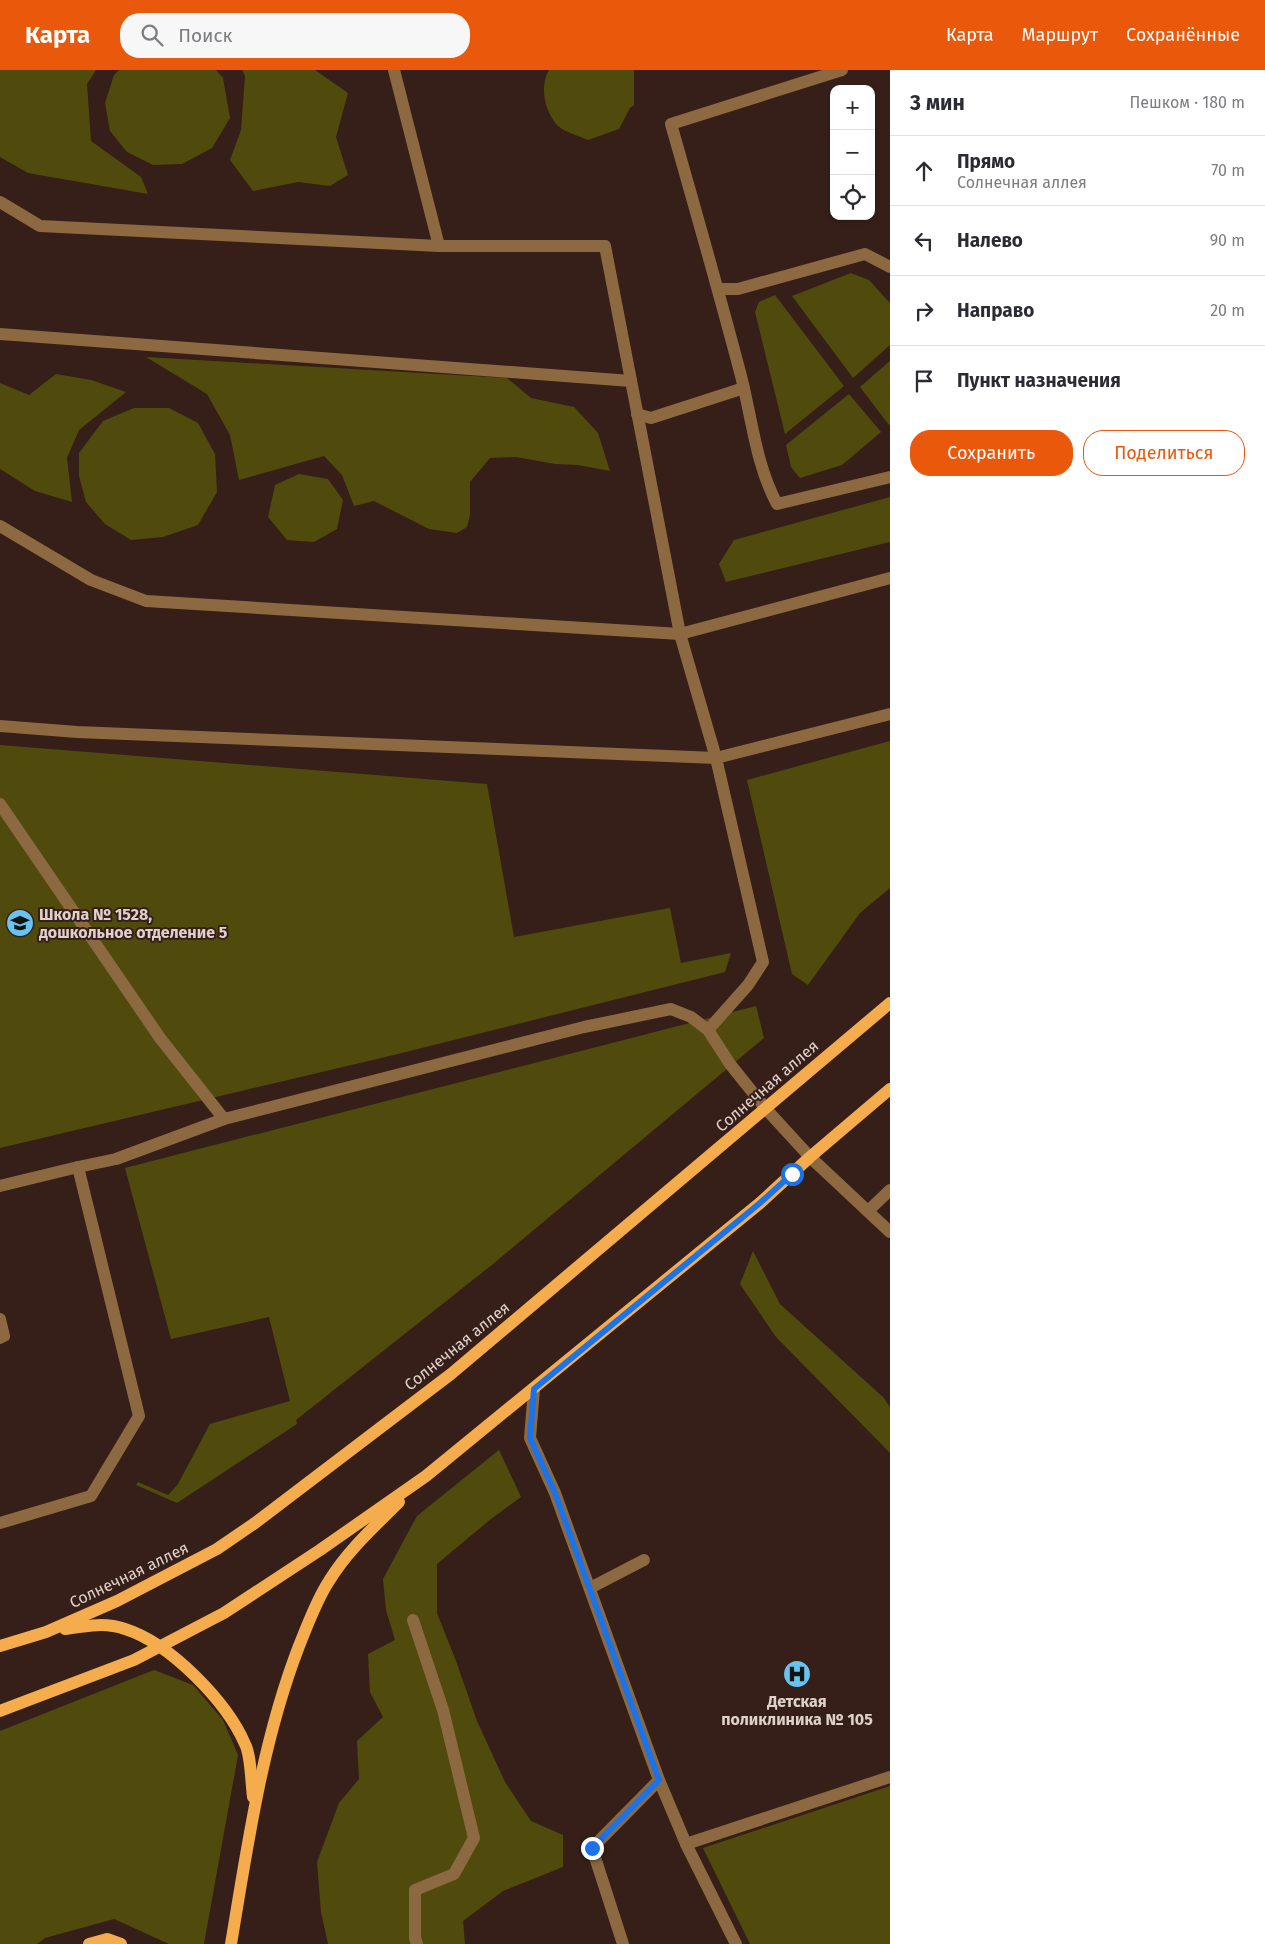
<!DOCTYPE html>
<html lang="ru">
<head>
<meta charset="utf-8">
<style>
	body { margin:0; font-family:"Fira Sans",sans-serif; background:#f7f7f7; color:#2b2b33 }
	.controls { position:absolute; right:15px; top:15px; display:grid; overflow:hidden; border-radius:10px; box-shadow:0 1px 4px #0004 }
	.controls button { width:45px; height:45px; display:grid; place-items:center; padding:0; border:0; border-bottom:1px solid #e1e1e2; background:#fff; color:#2b2b33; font:25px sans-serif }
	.stop { position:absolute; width:15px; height:15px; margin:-11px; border:4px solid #1a73e8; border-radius:50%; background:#fff }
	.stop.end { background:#1a73e8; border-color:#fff; box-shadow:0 1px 5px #0008 }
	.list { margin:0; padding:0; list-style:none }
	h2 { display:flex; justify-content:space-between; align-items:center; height:65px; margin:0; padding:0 20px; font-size:21px }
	h2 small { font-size:16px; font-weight:400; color:#7c7c81 }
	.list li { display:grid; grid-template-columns:32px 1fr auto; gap:15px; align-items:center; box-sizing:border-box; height:70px; padding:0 20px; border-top:1px solid #e1e1e2 }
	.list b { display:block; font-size:19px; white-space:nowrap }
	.list p { margin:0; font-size:16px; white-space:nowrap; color:#7c7c81 }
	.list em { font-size:16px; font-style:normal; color:#7c7c81 }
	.actions { display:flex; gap:10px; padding:15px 20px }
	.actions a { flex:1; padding:11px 0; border:1px solid #ea580c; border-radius:20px; text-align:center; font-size:18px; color:#ea580c }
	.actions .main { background:#ea580c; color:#fff }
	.icon { flex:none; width:28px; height:28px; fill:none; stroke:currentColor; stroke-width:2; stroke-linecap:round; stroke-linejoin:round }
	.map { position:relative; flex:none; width:890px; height:1874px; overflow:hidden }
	header { display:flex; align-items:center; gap:30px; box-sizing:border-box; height:70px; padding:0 25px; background:#ea580c; color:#fff }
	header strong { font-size:24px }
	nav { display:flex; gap:28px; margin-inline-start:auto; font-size:18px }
	.search { width:350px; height:45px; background:#f7f7f7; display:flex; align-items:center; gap:12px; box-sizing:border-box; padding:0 18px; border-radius:20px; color:#7c7c81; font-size:19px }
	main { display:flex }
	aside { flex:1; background:#fff }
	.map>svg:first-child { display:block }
	.green { fill:#504a0d }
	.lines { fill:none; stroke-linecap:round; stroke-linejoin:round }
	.minor { stroke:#8c6940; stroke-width:12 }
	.major { stroke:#f4ac4d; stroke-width:12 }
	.route { stroke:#1a73e8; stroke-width:6 }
	.labels { text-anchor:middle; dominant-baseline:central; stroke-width:4; stroke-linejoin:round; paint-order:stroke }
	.poi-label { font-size:16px; font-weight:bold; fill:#e0d0cb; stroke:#361f18; text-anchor:start }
	.street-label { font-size:16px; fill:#e0d0cb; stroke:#361f18 }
</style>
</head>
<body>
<header>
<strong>Карта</strong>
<div class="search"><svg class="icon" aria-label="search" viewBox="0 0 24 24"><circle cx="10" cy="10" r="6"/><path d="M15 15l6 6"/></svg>Поиск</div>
<nav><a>Карта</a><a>Маршрут</a><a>Сохранённые</a></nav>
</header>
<main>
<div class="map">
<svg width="890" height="1874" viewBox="0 0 890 1874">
	<rect width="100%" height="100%" fill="#361f18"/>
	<g class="green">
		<path d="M0,0h96l-9,14 4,57 50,36 7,17 -120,-21 -28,-16z"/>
		<path d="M119,0h97l7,8 7,40 -18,30 -30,16 -29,1 -26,-13 -17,-21 -5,-28 9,-28z"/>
		<path d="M242,0h73l33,23 -12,44 12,38 -18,11 -32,-4 -45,9 -23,-31 11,-30 4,-54z"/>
		<path d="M549,0h85v35l-4,3 -11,21 -31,11c-9,-4 -23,-8 -30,-14 -13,-14 -19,-39 -9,-56z"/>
		<path d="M851,203l18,7 21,23v42l-37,33 -61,-82z"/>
		<path d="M775,225l69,91 -59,48 -30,-122 4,-10z"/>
		<path d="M146,287l361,21 24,20 43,9 24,26 12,38 -32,-6 -23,-1 -39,-7 -26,1 -20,24v33l-3,12 -10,6 -28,-4 -55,-28 -20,5 -12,-31 -18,-19 -85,24 -9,-45 -23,-41z"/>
		<path d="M890,291v63l-1,1 -29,-38z"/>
		<path d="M56,304l35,6 35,12 -47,38 -12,28 5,44 -37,-11 -35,-22v-86l29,12z"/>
		<path d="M849,324l32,38 -39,33 -42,13 -9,-11 -5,-22z"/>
		<path d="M134,338h35l29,15 17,31 2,38 -19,33 -35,12 -32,3 -26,-16 -19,-22 -7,-26v-23l24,-32z"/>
		<path d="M299,404l29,5 15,21 -6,29 -23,13 -27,-2 -19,-23 7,-32z"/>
		<path d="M890,427v45l-164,40 -7,-18 15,-24z"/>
		<path d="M890,671v147l-30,25 -52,72 -16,-11 -45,-194z"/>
		<path d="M0,675l487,39 27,153 156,-29 11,55 50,-10 -6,19 -327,82 -398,94z"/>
		<path d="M756,936l8,32 -271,226 -197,156 1,4 -120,79 -41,-18 2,-3 30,13 10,-11 32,-60 80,-23 -21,-84 -98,22 -46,-171z"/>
		<path d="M753,1181l27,53 103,93 7,10v46l-114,-116 -36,-53z"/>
		<path d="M499,1380l22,47 -30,22 -54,45v49l19,48 21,60 28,61 26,39 32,14v32l-60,24 -40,30 2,23h-137l-7,-32 -4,-50 22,-59 20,-24 -2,-38 26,-24 -13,-25 -2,-38 27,-14 -9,-30 -3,-31 34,-63z"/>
		<path d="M154,1600l39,15 30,35 15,35 -34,189h-35l-55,-25 -69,19 -8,6h-37v-213z"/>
		<path d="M890,1716v158h-140l-47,-96z"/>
	</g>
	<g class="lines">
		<g class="minor">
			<path d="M394,0l45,176"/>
			<path d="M842,0l-171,54c24,84 48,168 70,252 11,43 15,89 36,128l113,-27"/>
			<path d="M0,132l40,24 399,20h166l75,388 36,124 47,204 -15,23 -40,45"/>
			<path d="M718,219h20l127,-35 25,13"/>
			<path d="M0,264l631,47"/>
			<path d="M637,344l14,4 93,-30"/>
			<path d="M0,456l91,54 55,21 534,33 210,-56"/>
			<path d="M0,656l77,6 639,26 174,-44"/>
			<path d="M0,734l160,234 64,81 360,-92 87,-18 20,8 17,13 22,34 36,45 44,48 80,75"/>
			<path d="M0,1116l78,-19"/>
			<path d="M868,1141l22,-21"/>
			<path d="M0,1249l4,17 -4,2"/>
			<path d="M534,1319l-4,49 25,55 104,287 27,64 50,100"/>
			<path d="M0,1453l91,-27 48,-80 -61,-249 38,-8 108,-40"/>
			<path d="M590,1518l54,-28"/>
			<path d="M413,1550l30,90 31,128 -20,36 -39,16v48l2,6"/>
			<path d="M686,1774l204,-67"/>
			<path d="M623,1874l-31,-96 67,-68"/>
		</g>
		<g class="major">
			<path d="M65,1559c20,-3 40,-7 60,0 45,14 102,73 120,115 6,11 6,39 8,53"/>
			<path d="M0,1576l46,-14 71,-31 100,-52 38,-26 196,-149 439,-371"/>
			<path d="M0,1641l134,-51 90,-47 96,-63 106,-74 334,-273 50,-46 80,-68"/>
			<path d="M89,1874l18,-5 14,5"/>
			<path d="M231,1874c17,-101 31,-202 68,-298 9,-22 17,-45 30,-65 19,-31 45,-54 70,-79"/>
		</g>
	</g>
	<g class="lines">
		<path class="route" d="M592,1778l67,-68 -104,-287 -25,-55 4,-49 226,-186 32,-29"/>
	</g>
	<defs>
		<g id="school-disc" transform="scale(1.4375)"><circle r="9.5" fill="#67c4f0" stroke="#361f18"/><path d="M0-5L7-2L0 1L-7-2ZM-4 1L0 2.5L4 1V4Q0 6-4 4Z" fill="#111"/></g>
		<g id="hospital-disc" transform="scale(1.4375)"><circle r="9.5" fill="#67c4f0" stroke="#361f18"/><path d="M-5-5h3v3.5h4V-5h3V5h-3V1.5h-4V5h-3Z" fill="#111"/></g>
	</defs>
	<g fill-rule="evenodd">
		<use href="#school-disc" x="20" y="853"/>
		<use href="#hospital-disc" x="797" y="1604"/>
	</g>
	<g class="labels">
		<g class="poi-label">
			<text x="39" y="844">Школа № 1528,<tspan x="39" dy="18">дошкольное отделение 5</tspan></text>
			<text x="797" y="1631" text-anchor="middle">Детская<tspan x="797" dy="18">поликлиника № 105</tspan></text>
		</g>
		<g class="street-label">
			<text transform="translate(767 1016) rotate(-41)">Солнечная аллея</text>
			<text transform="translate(457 1276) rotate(-39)">Солнечная аллея</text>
			<text transform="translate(129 1505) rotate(-26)">Солнечная аллея</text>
		</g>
	</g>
</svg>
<div class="controls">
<button>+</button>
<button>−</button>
<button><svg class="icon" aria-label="locate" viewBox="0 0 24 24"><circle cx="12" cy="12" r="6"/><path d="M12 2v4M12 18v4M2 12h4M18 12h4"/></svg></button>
</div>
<div class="stop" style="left:792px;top:1104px"></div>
<div class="stop end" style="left:592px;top:1778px"></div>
</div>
<aside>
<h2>3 мин<small>Пешком · 180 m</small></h2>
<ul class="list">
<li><svg class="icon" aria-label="ahead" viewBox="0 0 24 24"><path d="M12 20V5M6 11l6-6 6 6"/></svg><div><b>Прямо</b><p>Солнечная аллея</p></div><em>70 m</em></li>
<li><svg class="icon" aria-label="left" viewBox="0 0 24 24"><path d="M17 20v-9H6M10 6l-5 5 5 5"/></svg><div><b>Налево</b></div><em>90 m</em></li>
<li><svg class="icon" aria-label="right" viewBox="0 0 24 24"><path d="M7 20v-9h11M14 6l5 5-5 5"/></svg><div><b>Направо</b></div><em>20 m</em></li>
<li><svg class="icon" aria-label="arrive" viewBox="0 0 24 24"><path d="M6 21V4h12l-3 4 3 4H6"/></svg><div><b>Пункт назначения</b></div></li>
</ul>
<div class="actions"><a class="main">Сохранить</a><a>Поделиться</a></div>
</aside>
</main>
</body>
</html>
